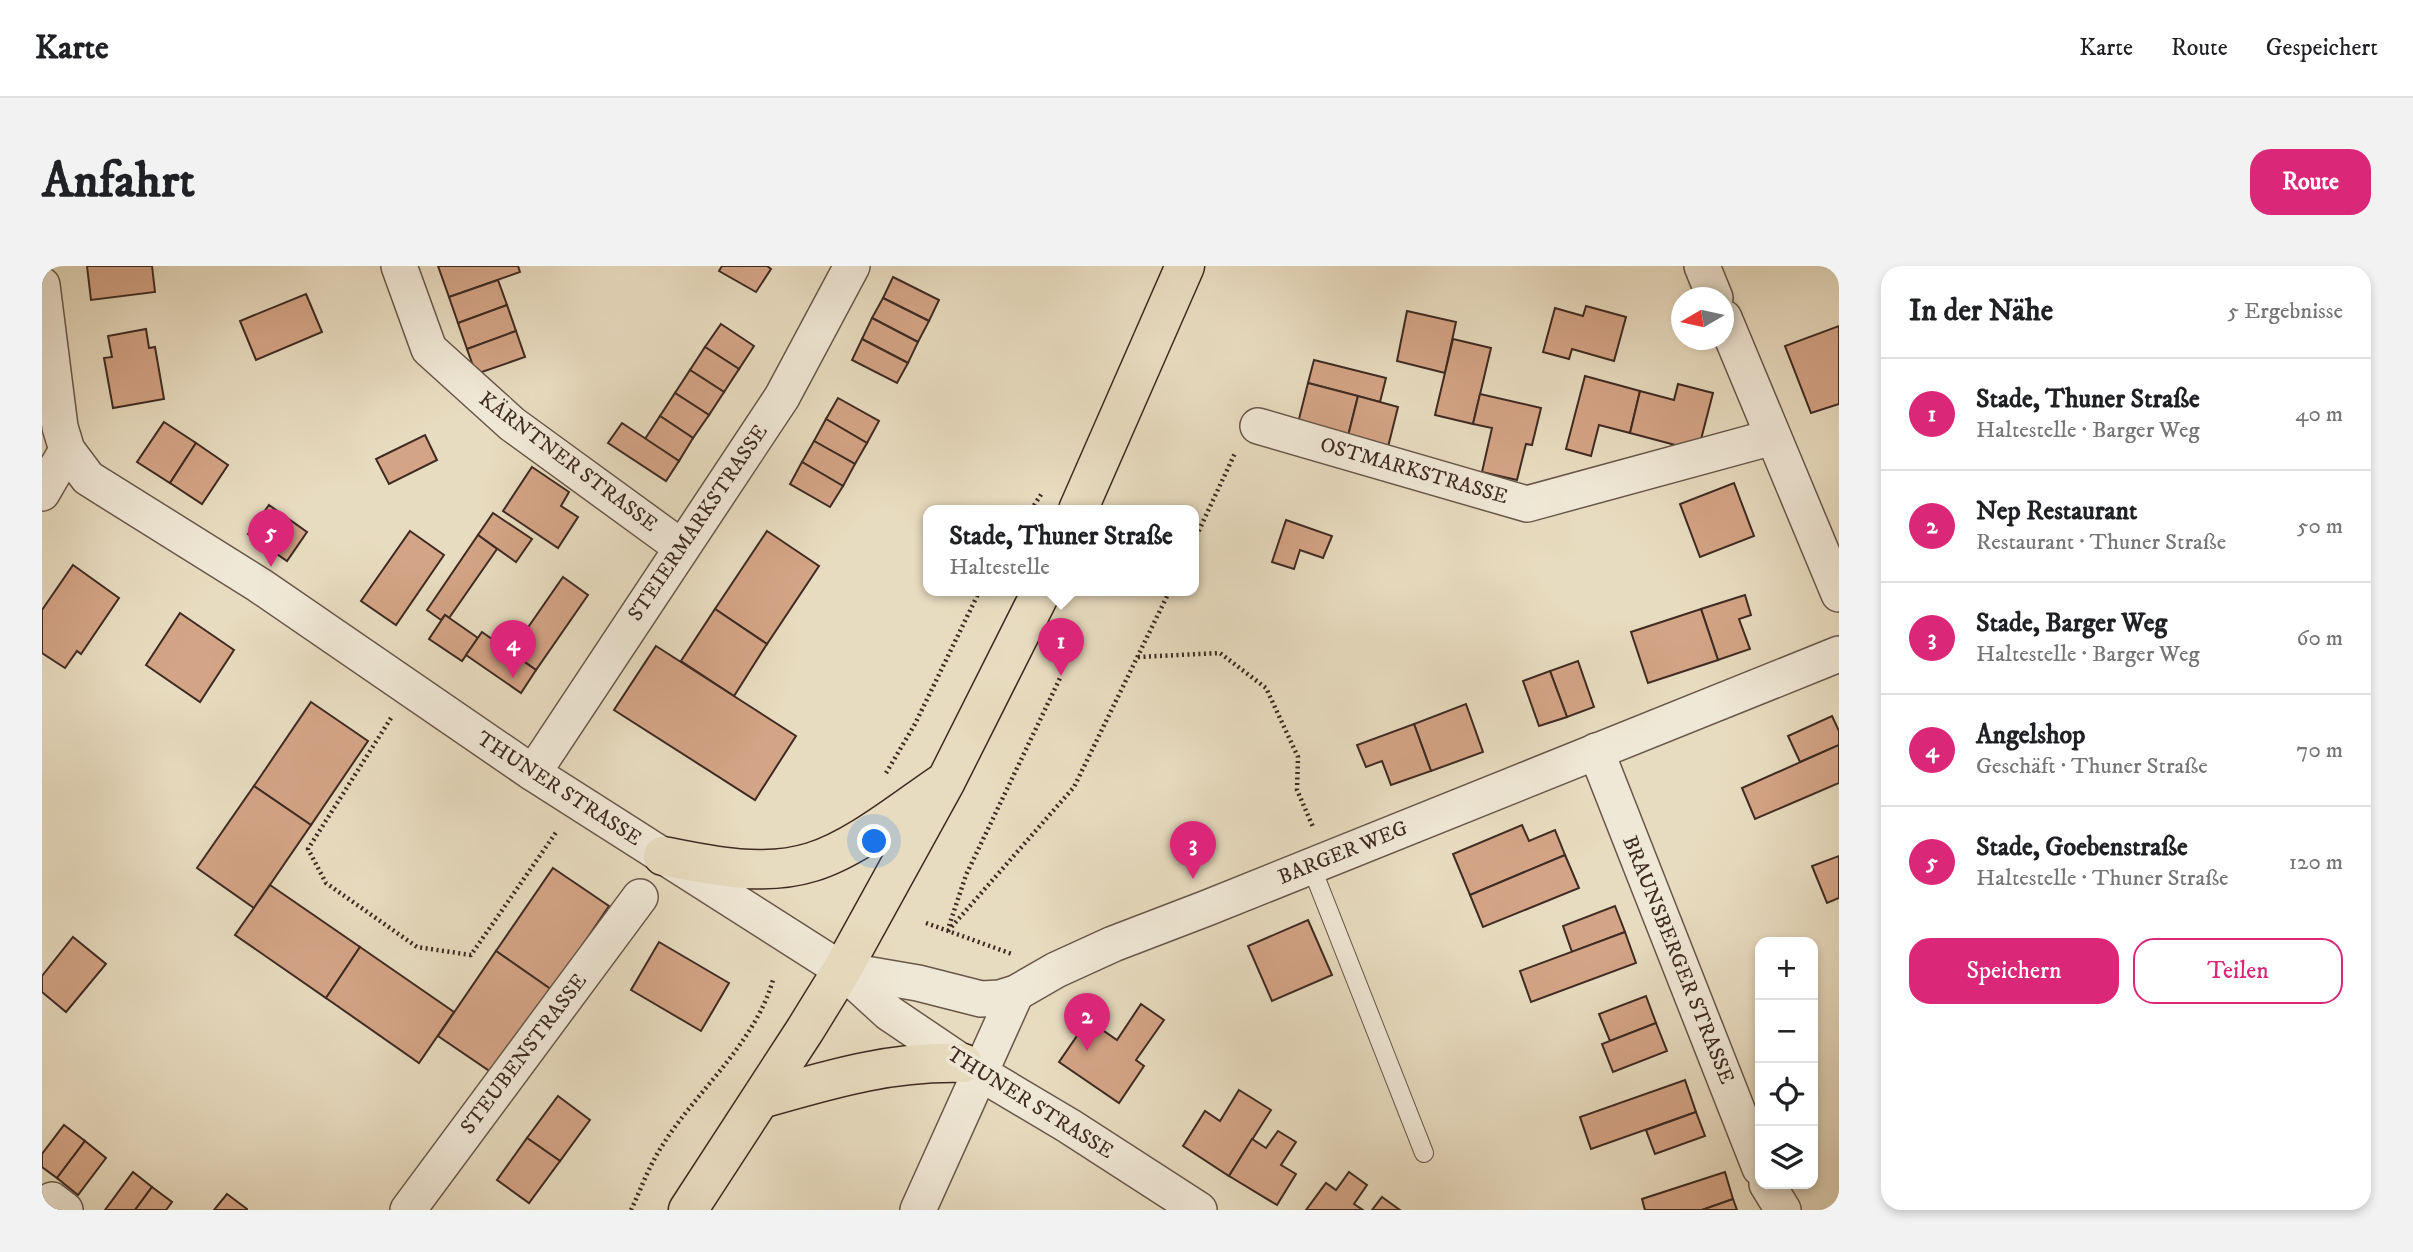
<!DOCTYPE html>
<html lang="de">
<head>
<meta charset="utf-8">
<style>
	body { margin:0; font-family:"IM FELL DW Pica",serif; background:#f2f2f2; color:#202124 }
	.controls { position:absolute; right:21px; bottom:21px; display:grid; overflow:hidden; border-radius:14px; box-shadow:0 4px 10px #0003 }
	.controls button { width:63px; height:63px; display:grid; place-items:center; padding:0; border:0; border-bottom:2px solid #e0e0e0; background:#fff; color:#202124; font:35px sans-serif }
	.compass { position:absolute; left:1629px; top:21px; width:63px; height:63px; border-radius:50%; background:#fff; box-shadow:0 4px 10px #0003; rotate:261deg }
	.you { position:absolute; left:833px; top:576px; width:24px; height:24px; margin:-18px; border:5px solid #fff; border-radius:50%; background:#1a73e8; box-shadow:0 0 0 10px #1a73e833 }
	.badge { display:grid; place-items:center; width:46px; height:46px; border-radius:50%; background:#db2777; color:#fff; font-size:23px; font-weight:700 }
	.pin { position:absolute; translate:-50% -58px; filter:drop-shadow(0 2px 4px #0008) }
	.pin::after { content:''; position:absolute; top:37px; width:24px; height:21px; background:inherit; clip-path:polygon(0 0,100% 0,50% 100%) }
	.popup { position:absolute; left:881px; top:239px; width:276px; height:91px; box-sizing:border-box; display:grid; place-content:center; border-radius:14px; background:#fff; filter:drop-shadow(0 2px 5px #0005); font-size:23px; white-space:nowrap; color:#757577 }
	.popup b { font-size:26px; color:#202124 }
	.popup::after { content:''; position:absolute; left:50%; top:100%; margin-left:-14px; border:14px solid transparent; border-top-color:#fff }
	.list { margin:0; padding:0; list-style:none }
	h2 { display:flex; justify-content:space-between; align-items:center; height:91px; margin:0; padding:0 28px; font-size:30px }
	h2 small { font-size:23px; font-weight:400; color:#757577 }
	.list li { display:grid; grid-template-columns:46px 1fr auto; gap:21px; align-items:center; box-sizing:border-box; height:112px; padding:0 28px; border-top:2px solid #e0e0e0 }
	.list b { display:block; font-size:26px; white-space:nowrap }
	.list p { margin:0; font-size:23px; white-space:nowrap; color:#757577 }
	.list em { font-size:23px; font-style:normal; color:#757577 }
	.actions { display:flex; gap:14px; padding:21px 28px }
	.actions a { flex:1; padding:16px 0; border:2px solid #db2777; border-radius:21px; text-align:center; font-size:24px; color:#db2777 }
	.actions .main { background:#db2777; color:#fff }
	.icon { flex:none; width:38px; height:38px; fill:none; stroke:currentColor; stroke-width:2; stroke-linecap:round; stroke-linejoin:round }
	.map { position:relative; flex:none; width:1797px; height:944px; overflow:hidden; border-radius:21px }
	header { display:flex; align-items:center; gap:42px; box-sizing:border-box; height:98px; padding:0 35px; background:#fff; border-bottom:2px solid #e0e0e0 }
	header strong { font-size:33px }
	nav { display:flex; gap:38px; margin-inline-start:auto; font-size:24px }
	.intro { display:flex; align-items:center; justify-content:space-between; box-sizing:border-box; height:168px; padding:0 42px }
	h1 { margin:0; font-size:49px }
	.button { padding:18px 32px; border-radius:21px; background:#db2777; color:#fff; font-size:24px; font-weight:700 }
	main { display:flex; gap:42px; padding:0 42px }
	aside { flex:1; background:#fff; border-radius:21px; box-shadow:0 4px 10px #0003 }
	.map>svg:first-child { display:block }
	.building { fill:#d4a486; stroke:#3f2b22; stroke-width:2 }
	.lines { fill:none; stroke-linecap:round; stroke-linejoin:round }
	.lane-casing { stroke:#69574a; stroke-width:20 }
	.street-casing { stroke:#69574a; stroke-width:38 }
	.primary-casing { stroke:#3f2b22; stroke-width:41 }
	.path { stroke:#3f2b22; stroke-width:4.5; stroke-dasharray:2 3.5; stroke-linecap:butt }
	.lane { stroke:#f0e8d6; stroke-width:18 }
	.street { stroke:#f0e8d6; stroke-width:35 }
	.primary { stroke:#e8dcc0; stroke-width:38 }
	.labels { text-anchor:middle; dominant-baseline:central; stroke-width:7; stroke-linejoin:round; paint-order:stroke }
	.street-label { font-size:21px; fill:#3f2b22; stroke:#f0e8d6 }
</style>
</head>
<body>
<header>
<strong>Karte</strong>
<nav><a>Karte</a><a>Route</a><a>Gespeichert</a></nav>
</header>
<div class="intro"><h1>Anfahrt</h1><a class="button">Route</a></div>
<main>
<div class="map">
<svg width="1797" height="944" viewBox="0 0 1797 944">
	<rect width="100%" height="100%" fill="#e8dcc0"/>
	<filter id="stains"><feTurbulence type="fractalNoise" baseFrequency=".00286" numOctaves="4"/><feColorMatrix values="0 0 0 0 .2 0 0 0 0 .09 0 0 0 0 .02 0 0 0 .5 -.17"/></filter>
	<radialGradient id="worn" r=".72"><stop offset=".6" stop-color="#630" stop-opacity="0"/><stop offset="1" stop-color="#630" stop-opacity=".3"/></radialGradient>
	<g class="building">
		<path d="M45,0h65l3,26 -64,8z"/>
		<path d="M396,0h80l2,6 -71,25z"/>
		<path d="M680,0h45l4,3 -15,23 -37,-21z"/>
		<path d="M851,11l46,23 -10,21 -46,-23z"/>
		<path d="M456,14l9,25 -49,18 -9,-26z"/>
		<path d="M264,28l16,38 -66,28 -16,-39z"/>
		<path d="M841,32l46,23 -11,21 -46,-24z"/>
		<path d="M465,39l9,26 -49,18 -9,-26z"/>
		<path d="M1544,40l40,11 -12,44 -42,-12 -3,10 -26,-7 12,-44 28,8z"/>
		<path d="M1365,45l49,11 -11,51 -48,-12z"/>
		<path d="M830,52l46,24 -10,21 -46,-24z"/>
		<path d="M679,58l33,22 -15,23 -34,-22z"/>
		<path d="M1797,60v78l-28,9 -26,-67z"/>
		<path d="M104,63l3,19 6,-1 9,52 -51,9 -9,-50 8,-1 -4,-21z"/>
		<path d="M474,65l9,26 -49,17 -9,-25z"/>
		<path d="M820,73l46,24 -11,20 -45,-23z"/>
		<path d="M1411,73l38,9 -18,76 -38,-9z"/>
		<path d="M663,81l34,22 -15,23 -34,-22z"/>
		<path d="M1272,94l72,18 -6,24 -72,-19z"/>
		<path d="M648,104l34,22 -15,23 -34,-22z"/>
		<path d="M1543,110l55,15 -10,42 -31,-8 -8,31 -25,-7z"/>
		<path d="M1266,117l50,13 -10,40 -50,-13z"/>
		<path d="M1636,118l35,9 -15,58 -68,-18 10,-42 34,9z"/>
		<path d="M633,127l34,22 -16,23 -33,-22z"/>
		<path d="M1438,128l61,14 -9,37 -6,-1 -9,36 -35,-8 10,-44 -19,-4z"/>
		<path d="M1316,130l40,11 -10,40 -40,-11z"/>
		<path d="M796,132l41,23 -12,22 -41,-24z"/>
		<path d="M618,150l33,22 -14,23 -34,-22z"/>
		<path d="M784,153l41,24 -12,21 -41,-23z"/>
		<path d="M122,156l32,21 -26,40 -33,-21z"/>
		<path d="M580,157l57,38 -13,20 -58,-38z"/>
		<path d="M383,169l12,25 -48,24 -13,-25z"/>
		<path d="M772,175l41,23 -12,22 -41,-24z"/>
		<path d="M154,177l32,22 -26,39 -32,-21z"/>
		<path d="M760,196l41,24 -13,21 -40,-23z"/>
		<path d="M490,201l37,25 -8,14 17,11 -20,31 -55,-37z"/>
		<path d="M1692,217l20,53 -54,21 -20,-53z"/>
		<path d="M227,239l38,27 -20,29 -39,-27z"/>
		<path d="M451,247l39,26 -16,23 -38,-27z"/>
		<path d="M1244,254l46,16 -9,22 -23,-8 -6,19 -22,-7z"/>
		<path d="M368,265l34,24 -48,70 -35,-24z"/>
		<path d="M725,265l52,35 -52,78 -52,-35z"/>
		<path d="M436,269l19,14 -48,69 -4,-3 -4,5 -14,-10z"/>
		<path d="M31,299l46,33 -38,56 -4,-3 -12,17 -23,-15v-43z"/>
		<path d="M521,311l25,18 -52,75 -25,-18z"/>
		<path d="M1703,329l6,20 -12,4 11,30 -32,11 -17,-51z"/>
		<path d="M673,343l52,35 -33,52 -53,-35z"/>
		<path d="M1659,343l17,51 -70,23 -17,-51z"/>
		<path d="M138,347l54,37 -34,52 -54,-37z"/>
		<path d="M403,349l33,23 -16,23 -33,-22z"/>
		<path d="M440,366l54,38 -15,23 -55,-38z"/>
		<path d="M614,380l140,90 -41,64 -141,-90z"/>
		<path d="M1536,395l16,46 -27,10 -17,-46z"/>
		<path d="M1508,405l17,46 -28,9 -16,-45z"/>
		<path d="M269,436l57,39 -57,84 -57,-39z"/>
		<path d="M1424,438l17,48 -52,19 -17,-47z"/>
		<path d="M1790,450l7,15v14l-39,17 -12,-26z"/>
		<path d="M1372,458l17,47 -40,14 -9,-24 -16,6 -9,-22z"/>
		<path d="M1797,479v38l-84,36 -13,-31z"/>
		<path d="M212,520l57,39 -57,83 -57,-40z"/>
		<path d="M1480,559l7,16 26,-11 10,25 -95,40 -17,-41z"/>
		<path d="M1523,589l14,33 -96,39 -13,-32z"/>
		<path d="M1797,590v42l-12,5 -15,-37z"/>
		<path d="M511,602l56,38 -57,84 -56,-39z"/>
		<path d="M228,619l90,62 -34,51 -91,-63z"/>
		<path d="M1573,640l10,26 -53,20 -9,-26z"/>
		<path d="M1266,654l24,55 -60,26 -24,-55z"/>
		<path d="M1583,666l11,31 -105,39 -11,-31z"/>
		<path d="M31,671l33,27 -40,48 -24,-20v-16z"/>
		<path d="M617,676l70,41 -28,48 -70,-41z"/>
		<path d="M318,681l94,65 -35,51 -93,-65z"/>
		<path d="M454,685l56,39 -58,84 -56,-38z"/>
		<path d="M1604,730l10,27 -46,18 -11,-27z"/>
		<path d="M1099,738l23,16 -28,40 8,6 -25,37 -60,-41 29,-42 29,20z"/>
		<path d="M1614,757l11,28 -54,21 -11,-28z"/>
		<path d="M1643,814l11,32 -105,37 -11,-32z"/>
		<path d="M1197,824l32,20 -42,66 -46,-30 22,-35 15,10z"/>
		<path d="M516,830l32,24 -30,41 -33,-23z"/>
		<path d="M1654,846l9,24 -50,18 -9,-24z"/>
		<path d="M22,859l21,16 -28,37 -15,-11v-13z"/>
		<path d="M1236,865l18,11 -15,23 15,9 -19,31 -48,-29 23,-37 14,9z"/>
		<path d="M485,872l33,23 -31,42 -32,-23z"/>
		<path d="M43,875l21,17 -28,37 -21,-17z"/>
		<path d="M91,906l19,15 -17,23h-30z"/>
		<path d="M1307,906l18,13 -13,19 9,6h-57l20,-27 10,7z"/>
		<path d="M1683,906l8,27 -31,11h-57l-3,-11z"/>
		<path d="M110,921l20,15 -6,8h-31z"/>
		<path d="M185,928l20,15v1h-33z"/>
		<path d="M1340,931l18,13h-28z"/>
		<path d="M1691,933l4,11h-35z"/>
	</g>
	<g class="lines">
		<g class="lane-casing">
			<path id="lane" d="M1269,600l113,287"/>
		</g>
		<g class="street-casing">
			<g id="street">
				<path d="M357,0l30,83 83,75 169,123"/>
				<path d="M1660,0l13,32"/>
				<path d="M0,19l18,142 7,23 21,28 171,107 274,188 309,197 47,43 74,50 106,63 130,84"/>
				<path d="M1682,52l115,276"/>
				<path d="M1216,160l269,78 246,-67"/>
				<path d="M0,227l25,-43"/>
				<path d="M1554,485l164,417"/>
				<path d="M491,507l249,-376 70,-131"/>
				<path d="M800,704l76,13 63,16 19,-1 16,-5 40,-23 57,-26 94,-36 632,-254"/>
				<path d="M1725,918l16,26"/>
				<path d="M2,944l8,-10 13,10"/>
				<path d="M366,944l232,-313"/>
				<path d="M876,944l98,-217"/>
			</g>
		</g>
		<g class="primary-casing">
			<g id="primary">
				<path d="M1036,244l107,-244"/>
				<path d="M621,590c49,10 101,21 149,6 43,-13 92,-53 129,-78"/>
				<path d="M719,833c70,-20 129,-38 202,-36"/>
				<path d="M646,944l117,-180 37,-60 104,-189 96,-191"/>
			</g>
		</g>
		<g class="path">
			<path d="M989,244l11,-17"/>
			<path d="M1152,275l41,-88"/>
			<path d="M1096,391l82,-4 46,35 32,69 -1,33 16,37"/>
			<path d="M349,452l-83,131 18,34 91,64 54,8 86,-124"/>
			<path d="M844,507l29,-49 65,-134"/>
			<path d="M884,657l86,31"/>
			<path d="M907,660l17,-51 95,-199"/>
			<path d="M906,665l126,-144 96,-197"/>
			<path d="M589,944c10,-21 18,-44 31,-64 35,-56 92,-101 111,-166"/>
		</g>
		<use href="#lane" class="lane"/>
		<use href="#street" class="street"/>
		<use href="#primary" class="primary"/>
	</g>
	<g class="labels">
		<g class="street-label">
			<text transform="translate(526 196) rotate(37)">KÄRNTNER STRASSE</text>
			<text transform="translate(1372 205) rotate(16)">OSTMARKSTRASSE</text>
			<text transform="translate(656 257) rotate(-56)">STEIERMARKSTRASSE</text>
			<text transform="translate(517 523) rotate(33)">THUNER STRASSE</text>
			<text transform="translate(1301 587) rotate(-22)">BARGER WEG</text>
			<text transform="translate(1636 694) rotate(68)">BRAUNSBERGER STRASSE</text>
			<text transform="translate(482 788) rotate(-53)">STEUBENSTRASSE</text>
			<text transform="translate(988 837) rotate(32)">THUNER STRASSE</text>
		</g>
	</g>
	<rect width="100%" height="100%" filter="url(#stains)"/>
	<rect width="100%" height="100%" fill="url(#worn)"/>
</svg>
<div class="controls">
<button>+</button>
<button>−</button>
<button><svg class="icon" aria-label="locate" viewBox="0 0 24 24"><circle cx="12" cy="12" r="6"/><path d="M12 2v4M12 18v4M2 12h4M18 12h4"/></svg></button>
<button><svg class="icon" aria-label="layers" viewBox="0 0 24 24"><path d="M12 4l9 5-9 5-9-5zM3 14l9 5 9-5"/></svg></button>
</div>
<svg class="compass" viewBox="-18 -18 36 36"><path d="M0-13l5 13h-10z" fill="#e53935"/><path d="M0 13l5-13h-10z" fill="#757577"/></svg>
<div class="you"></div>
<div class="pin badge" style="left:1019px;top:410px">1</div>
<div class="popup"><b>Stade, Thuner Straße</b>Haltestelle</div>
<div class="pin badge" style="left:1045px;top:785px">2</div>
<div class="pin badge" style="left:1151px;top:613px">3</div>
<div class="pin badge" style="left:471px;top:412px">4</div>
<div class="pin badge" style="left:229px;top:301px">5</div>
</div>
<aside>
<h2>In der Nähe<small>5 Ergebnisse</small></h2>
<ul class="list">
<li><span class="badge">1</span><div><b>Stade, Thuner Straße</b><p>Haltestelle · Barger Weg</p></div><em>40 m</em></li>
<li><span class="badge">2</span><div><b>Nep Restaurant</b><p>Restaurant · Thuner Straße</p></div><em>50 m</em></li>
<li><span class="badge">3</span><div><b>Stade, Barger Weg</b><p>Haltestelle · Barger Weg</p></div><em>60 m</em></li>
<li><span class="badge">4</span><div><b>Angelshop</b><p>Geschäft · Thuner Straße</p></div><em>70 m</em></li>
<li><span class="badge">5</span><div><b>Stade, Goebenstraße</b><p>Haltestelle · Thuner Straße</p></div><em>120 m</em></li>
</ul>
<div class="actions"><a class="main">Speichern</a><a>Teilen</a></div>
</aside>
</main>
</body>
</html>
